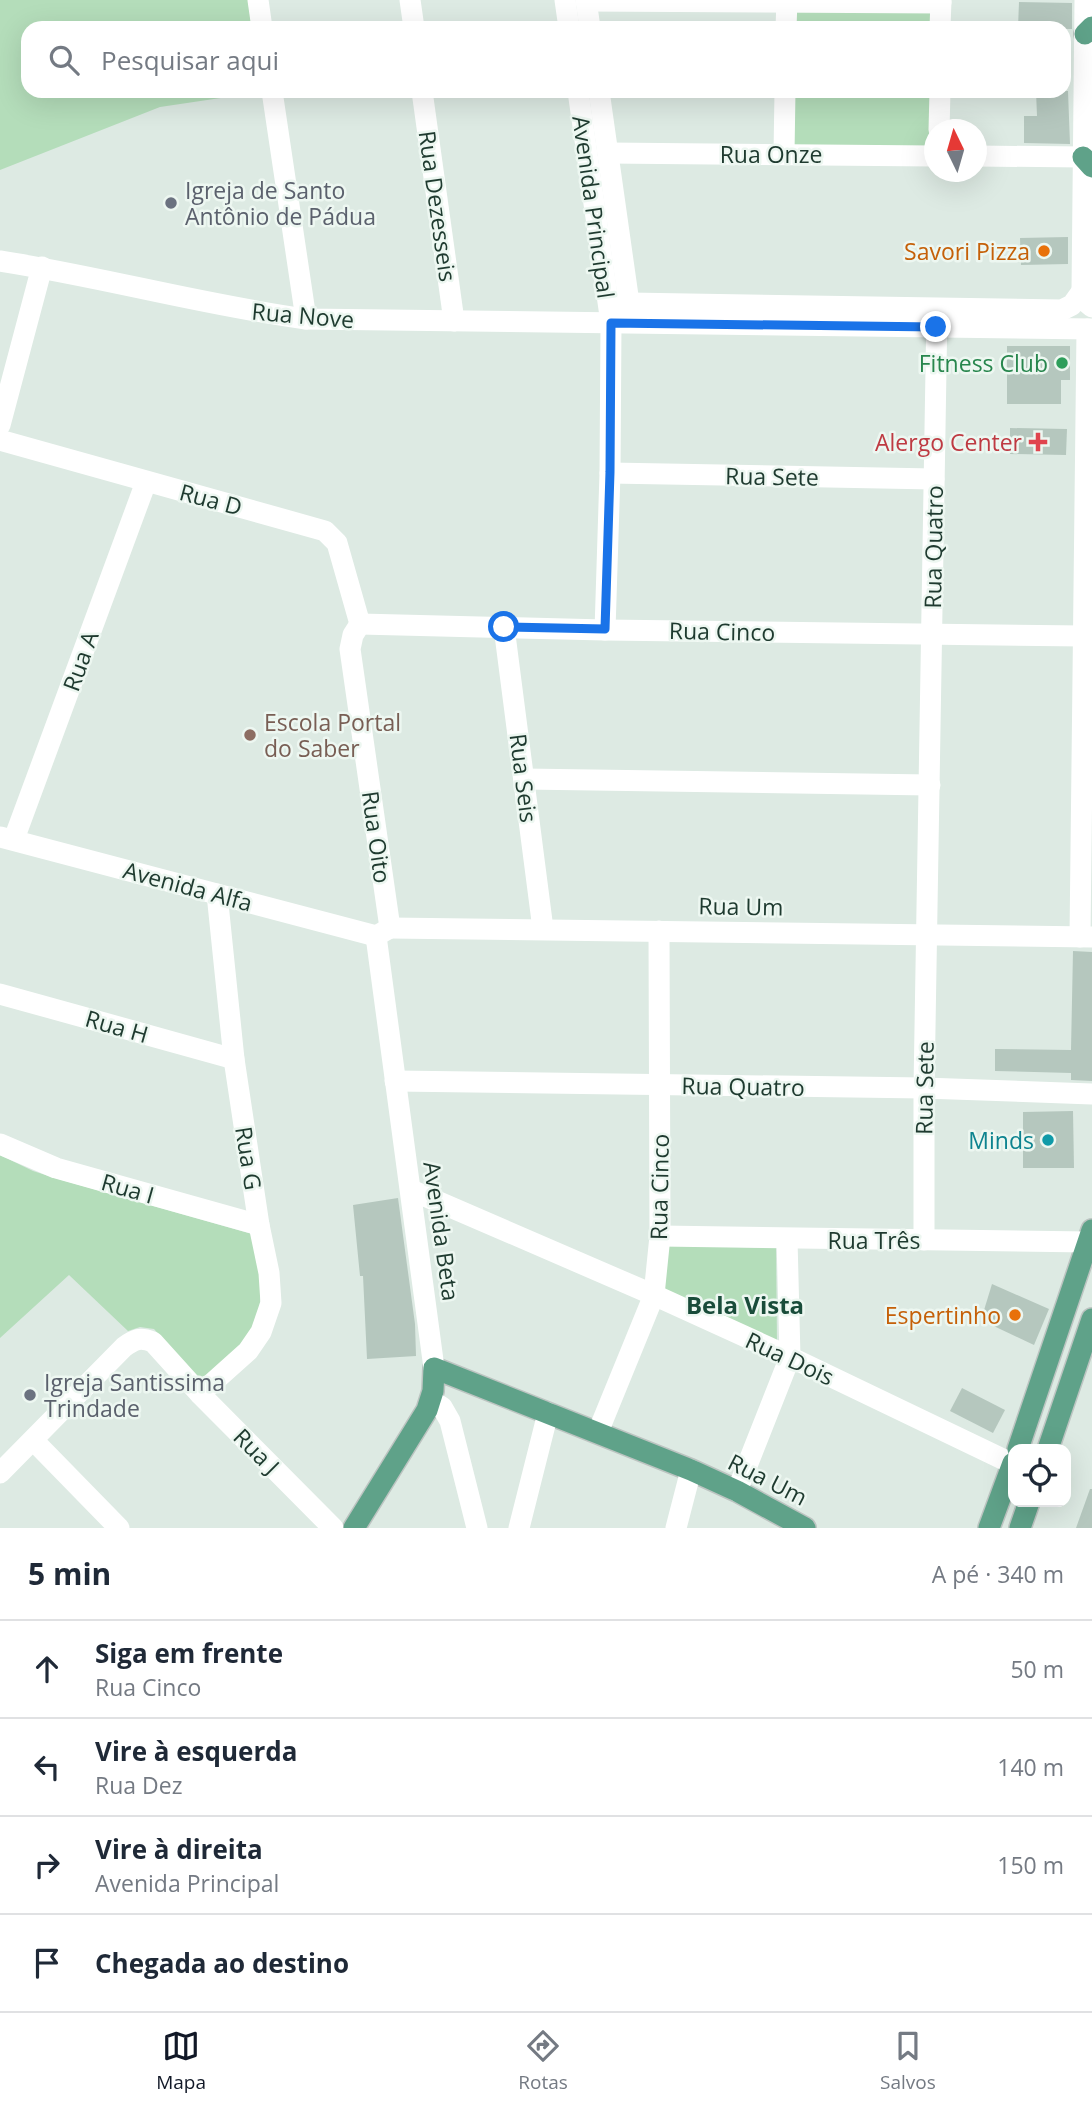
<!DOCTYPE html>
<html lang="pt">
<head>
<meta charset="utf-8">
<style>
	body { margin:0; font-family:"Open Sans",sans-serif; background:#f2f2f3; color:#1f2937 }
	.controls { position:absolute; right:21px; bottom:21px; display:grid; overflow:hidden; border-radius:14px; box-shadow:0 7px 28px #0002 }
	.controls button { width:63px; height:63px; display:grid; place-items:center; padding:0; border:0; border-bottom:2px solid #e0e1e3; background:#fff; color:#1f2937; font:35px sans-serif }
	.compass { position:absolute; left:924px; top:119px; width:63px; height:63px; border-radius:50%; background:#fff; box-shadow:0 7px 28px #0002; rotate:355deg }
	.stop { position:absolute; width:21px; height:21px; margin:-16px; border:5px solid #1a73e8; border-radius:50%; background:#fff }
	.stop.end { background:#1a73e8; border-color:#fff; box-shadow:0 2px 7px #0008 }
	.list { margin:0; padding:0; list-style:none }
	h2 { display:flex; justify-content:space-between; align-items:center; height:91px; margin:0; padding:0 28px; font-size:30px }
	h2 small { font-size:23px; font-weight:400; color:#747a83 }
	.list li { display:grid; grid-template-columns:46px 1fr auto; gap:21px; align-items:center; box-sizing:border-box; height:98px; padding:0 28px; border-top:2px solid #e0e1e3 }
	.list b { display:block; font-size:26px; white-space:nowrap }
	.list p { margin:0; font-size:23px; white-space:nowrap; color:#747a83 }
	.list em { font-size:23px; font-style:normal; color:#747a83 }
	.icon { flex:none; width:38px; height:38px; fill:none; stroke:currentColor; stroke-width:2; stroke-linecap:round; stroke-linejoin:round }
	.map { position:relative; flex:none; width:1092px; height:1528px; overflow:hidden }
	.search { position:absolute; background:#fff; box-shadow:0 7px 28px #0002; left:21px; right:21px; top:21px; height:77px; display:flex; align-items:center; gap:18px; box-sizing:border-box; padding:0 24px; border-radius:21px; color:#747a83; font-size:26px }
	.sheet { height:483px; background:#fff }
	nav { display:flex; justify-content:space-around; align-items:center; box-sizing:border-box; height:98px; border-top:2px solid #e0e1e3; background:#fff; font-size:19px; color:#747a83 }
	nav a { display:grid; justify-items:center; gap:4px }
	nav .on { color:#111827 }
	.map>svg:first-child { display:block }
	.green { fill:#b4ddba }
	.building { fill:#b5c7be }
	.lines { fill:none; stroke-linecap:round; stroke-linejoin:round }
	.major-casing { stroke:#bcc4c1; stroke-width:24 }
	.minor { stroke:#fff; stroke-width:21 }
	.major { stroke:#5fa289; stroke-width:21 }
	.route { stroke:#1a73e8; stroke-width:9 }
	.worship-dot { fill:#6b7280; stroke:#edf7f1; stroke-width:2.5 }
	.food-dot { fill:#e8710a; stroke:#edf7f1; stroke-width:2.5 }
	.leisure-dot { fill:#2e9e5b; stroke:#edf7f1; stroke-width:2.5 }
	.health-dot { fill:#e0444e; stroke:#edf7f1; stroke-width:2.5 }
	.education-dot { fill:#8d6e63; stroke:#edf7f1; stroke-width:2.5 }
	.culture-dot { fill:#0f9aa8; stroke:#edf7f1; stroke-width:2.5 }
	.labels { text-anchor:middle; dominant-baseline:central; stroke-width:5; stroke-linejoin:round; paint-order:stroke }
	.street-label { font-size:23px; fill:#1e3a2f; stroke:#edf7f1 }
	.worship-label { font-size:23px; fill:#5b616d; stroke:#edf7f1; text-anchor:start }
	.food-label { font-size:23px; fill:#c56008; stroke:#edf7f1; text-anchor:end }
	.leisure-label { font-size:23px; fill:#27864d; stroke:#edf7f1; text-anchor:end }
	.health-label { font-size:23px; fill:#be3a42; stroke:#edf7f1; text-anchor:end }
	.education-label { font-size:23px; fill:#785e54; stroke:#edf7f1; text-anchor:start }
	.culture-label { font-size:23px; fill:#0d838f; stroke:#edf7f1; text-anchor:end }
	.neighbourhood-label { font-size:24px; font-weight:bold; fill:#194c3a; stroke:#edf7f1 }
</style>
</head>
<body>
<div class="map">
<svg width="1092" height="1528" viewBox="0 0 1092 1528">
	<rect width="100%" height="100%" fill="#ddeae3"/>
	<g class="green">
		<path d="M0,0h248l4,28h-224v63l233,1 -101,15 -160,63z"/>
		<path d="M794,10l138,1 -1,17h-137z"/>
		<path d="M793,91h138l-1,58 -137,-1z"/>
		<path d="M0,1155l33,16 25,8 194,55c8,37 18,79 -10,111 -12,13 -27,25 -41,37l-47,-53 -14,-2 -12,4 -59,-56 -69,63z"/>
		<path d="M666,1245l110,3 1,96 -114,-52z"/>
	</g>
	<g class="building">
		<path d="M1019,2l53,1v26l-54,-1z"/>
		<path d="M1036,91h32l2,53 -46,-1v-27h13z"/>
		<path d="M1068,237v27l-47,1 -1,-27z"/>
		<path d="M1007,346h63v34h-9v24h-54z"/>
		<path d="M1010,428l57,1 -1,26 -56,-1z"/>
		<path d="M1073,951l19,1v129l-21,-1v-7l-76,-2v-22l76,1z"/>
		<path d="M1073,1111l1,57h-51v-56z"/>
		<path d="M398,1198l17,126 1,32 -49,3 -4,-83h-3l-7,-71z"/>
		<path d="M992,1284l57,25 -15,36 -53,-25z"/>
		<path d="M962,1388l43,22 -12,23 -43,-22z"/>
		<path d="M1090,1489h2v39h-16z"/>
	</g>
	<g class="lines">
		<g class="major-casing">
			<g id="major">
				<path d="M1085,34l7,-7"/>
				<path d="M1083,157l9,10"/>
				<path d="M1018,1449l74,-219"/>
				<path d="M1048,1449l44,-130"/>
				<path d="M354,1528l73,-118 6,-19 1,-23 257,102 46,21 68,37"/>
				<path d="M989,1528l24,-65"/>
				<path d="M1020,1528l9,-26"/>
			</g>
		</g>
		<g class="minor">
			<path d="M258,0l4,28"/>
			<path d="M410,0l4,28"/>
			<path d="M565,0l4,28"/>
			<path d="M586,0l4,28"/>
			<path d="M1085,0l-3,291 4,11 6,5"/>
			<path d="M586,1l355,2"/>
			<path d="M786,28l1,-28"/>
			<path d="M940,28l1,-28"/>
			<path d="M272,91l34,228"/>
			<path d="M422,91l32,230"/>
			<path d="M578,91l33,232 -1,150 -5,157"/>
			<path d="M599,91l30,212"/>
			<path d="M939,130l1,-39"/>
			<path d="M608,153l326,3"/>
			<path d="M784,154l1,-63"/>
			<path d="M976,156l107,1"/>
			<path d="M0,261c103,16 203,44 306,58l786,10"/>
			<path d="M611,323l18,-20 433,7 10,-5 10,-14"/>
			<path d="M0,425l42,-158"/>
			<path d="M0,440l325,91 12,12 23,81"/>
			<path d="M610,473l324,6"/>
			<path d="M360,624l245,6 479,6"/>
			<path d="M360,624l-7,11 -3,14 40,279"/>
			<path d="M504,627l39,302"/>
			<path d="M524,779l406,6"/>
			<path d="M0,837l376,99"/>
			<path d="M14,839l132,-357"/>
			<path d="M390,928l702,9"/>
			<path d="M390,928l-14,8 58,432"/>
			<path d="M1080,937l7,-608"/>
			<path d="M0,994l234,65"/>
			<path d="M395,1081l529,7 168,6"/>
			<path d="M0,1144l56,24 203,57"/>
			<path d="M411,1190l243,105 136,62 223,107"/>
			<path d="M660,1236l428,6"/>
			<path d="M924,1240v-152l13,-779"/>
			<path d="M200,1394l48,-43 13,-19 10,-29 -2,-30 -10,-48 -25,-166 -17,-165"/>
			<path d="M431,1400l11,7 8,14 27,107"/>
			<path d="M598,1432l56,-137 6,-59 -1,-305"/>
			<path d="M34,1441l85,87"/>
			<path d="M0,1473l124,-126c11,-8 16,-10 29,-5l47,52 133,134"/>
			<path d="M737,1491l53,-134 -3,-118"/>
			<path d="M519,1528l29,-115"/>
			<path d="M676,1528l15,-58"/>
		</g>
		<use href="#major" class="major"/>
	</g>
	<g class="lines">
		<path class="route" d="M504,627l101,2 5,-157 1,-149 325,4"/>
	</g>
	<g class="worship-dot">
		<circle cx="171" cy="203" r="7"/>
		<circle cx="30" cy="1395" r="7"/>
	</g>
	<g class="food-dot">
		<circle cx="1044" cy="251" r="7"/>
		<circle cx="1015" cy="1315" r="7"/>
	</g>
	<circle class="leisure-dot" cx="1062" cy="363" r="7"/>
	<path class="health-dot" d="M1034.5 431.5h7v7h7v7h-7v7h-7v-7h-7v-7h7z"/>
	<circle class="education-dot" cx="250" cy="735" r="7"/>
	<circle class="culture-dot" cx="1048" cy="1140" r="7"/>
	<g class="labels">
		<g class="street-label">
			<text x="771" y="154">Rua Onze</text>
			<text transform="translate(438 206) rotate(82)">Rua Dezesseis</text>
			<text transform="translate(594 207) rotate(82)">Avenida Principal</text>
			<text transform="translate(303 315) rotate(5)">Rua Nove</text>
			<text transform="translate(772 476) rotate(1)">Rua Sete</text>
			<text transform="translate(211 499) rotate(15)">Rua D</text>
			<text transform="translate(933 547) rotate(-89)">Rua Quatro</text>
			<text transform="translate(722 631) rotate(1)">Rua Cinco</text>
			<text transform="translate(80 661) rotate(-70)">Rua A</text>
			<text transform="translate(524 778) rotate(83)">Rua Seis</text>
			<text transform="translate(377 837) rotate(82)">Rua Oito</text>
			<text transform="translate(188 886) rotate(15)">Avenida Alfa</text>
			<text transform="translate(741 906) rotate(1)">Rua Um</text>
			<text transform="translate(117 1026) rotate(16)">Rua H</text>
			<text transform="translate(743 1086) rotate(1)">Rua Quatro</text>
			<text transform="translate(924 1088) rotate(-89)">Rua Sete</text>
			<text transform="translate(249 1158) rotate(81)">Rua G</text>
			<text transform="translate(659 1187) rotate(-89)">Rua Cinco</text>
			<text transform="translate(128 1188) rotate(16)">Rua I</text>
			<text transform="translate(442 1231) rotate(82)">Avenida Beta</text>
			<text x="874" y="1240">Rua Três</text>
			<text transform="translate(790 1358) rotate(25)">Rua Dois</text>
			<text transform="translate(257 1451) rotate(45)">Rua J</text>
			<text transform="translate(768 1479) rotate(27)">Rua Um</text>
		</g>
		<g class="worship-label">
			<text x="185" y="190">Igreja de Santo<tspan x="185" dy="26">Antônio de Pádua</tspan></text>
			<text x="44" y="1382">Igreja Santissima<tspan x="44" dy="26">Trindade</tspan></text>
		</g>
		<g class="food-label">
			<text x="1030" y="251">Savori Pizza</text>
			<text x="1001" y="1315">Espertinho</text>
		</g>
		<g class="leisure-label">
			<text x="1048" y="363">Fitness Club</text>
		</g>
		<g class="health-label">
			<text x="1022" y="442">Alergo Center</text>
		</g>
		<g class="education-label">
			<text x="264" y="722">Escola Portal<tspan x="264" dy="26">do Saber</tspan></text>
		</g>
		<g class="culture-label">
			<text x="1034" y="1140">Minds</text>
		</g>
		<g class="neighbourhood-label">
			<text x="745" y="1304">Bela Vista</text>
		</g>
	</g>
</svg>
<div class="controls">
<button><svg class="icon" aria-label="locate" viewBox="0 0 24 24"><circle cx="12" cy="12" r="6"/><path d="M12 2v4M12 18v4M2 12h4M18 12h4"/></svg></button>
</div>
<svg class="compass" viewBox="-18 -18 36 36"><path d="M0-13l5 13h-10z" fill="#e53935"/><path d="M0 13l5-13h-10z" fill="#747a83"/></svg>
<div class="stop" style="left:504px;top:627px"></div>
<div class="stop end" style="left:936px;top:327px"></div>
<div class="search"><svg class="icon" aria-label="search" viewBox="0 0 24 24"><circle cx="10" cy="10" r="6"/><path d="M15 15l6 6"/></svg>Pesquisar aqui</div>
</div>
<section class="sheet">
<h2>5 min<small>A pé · 340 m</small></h2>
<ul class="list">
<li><svg class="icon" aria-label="ahead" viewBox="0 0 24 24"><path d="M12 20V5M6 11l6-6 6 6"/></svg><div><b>Siga em frente</b><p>Rua Cinco</p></div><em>50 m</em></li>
<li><svg class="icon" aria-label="left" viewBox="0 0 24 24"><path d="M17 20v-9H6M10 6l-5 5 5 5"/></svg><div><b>Vire à esquerda</b><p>Rua Dez</p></div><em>140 m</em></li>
<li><svg class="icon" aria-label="right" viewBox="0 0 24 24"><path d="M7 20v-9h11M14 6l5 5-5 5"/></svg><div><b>Vire à direita</b><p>Avenida Principal</p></div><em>150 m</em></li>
<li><svg class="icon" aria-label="arrive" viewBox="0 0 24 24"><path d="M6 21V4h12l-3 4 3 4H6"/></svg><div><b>Chegada ao destino</b></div></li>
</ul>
</section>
<nav>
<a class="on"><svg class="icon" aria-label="map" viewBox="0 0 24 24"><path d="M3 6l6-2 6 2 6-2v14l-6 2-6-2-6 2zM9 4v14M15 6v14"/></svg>Mapa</a>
<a><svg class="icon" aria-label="directions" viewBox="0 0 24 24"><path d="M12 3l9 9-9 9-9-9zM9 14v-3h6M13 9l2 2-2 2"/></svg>Rotas</a>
<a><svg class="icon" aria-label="saved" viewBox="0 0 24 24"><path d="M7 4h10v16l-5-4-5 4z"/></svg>Salvos</a>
</nav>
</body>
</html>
